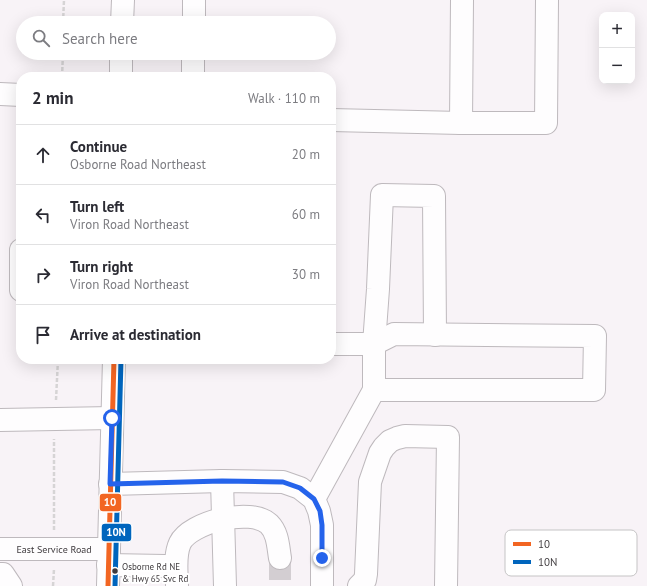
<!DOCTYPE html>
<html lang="en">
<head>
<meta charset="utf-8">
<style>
	body { margin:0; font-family:"PT Sans",sans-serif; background:#f7f7f7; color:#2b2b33 }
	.controls { position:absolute; right:12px; top:12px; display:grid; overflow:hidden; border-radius:8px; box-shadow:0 4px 16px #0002 }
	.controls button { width:36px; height:36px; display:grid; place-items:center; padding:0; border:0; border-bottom:1px solid #e1e1e2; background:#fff; color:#2b2b33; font:20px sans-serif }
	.stop { position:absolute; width:12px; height:12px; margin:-9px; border:3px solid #2563eb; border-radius:50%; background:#fff }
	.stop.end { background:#2563eb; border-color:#fff; box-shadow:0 1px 4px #0008 }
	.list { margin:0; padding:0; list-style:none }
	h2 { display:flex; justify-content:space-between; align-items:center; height:52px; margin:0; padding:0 16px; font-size:17px }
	h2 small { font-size:13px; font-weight:400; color:#7c7c81 }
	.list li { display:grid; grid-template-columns:26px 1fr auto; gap:12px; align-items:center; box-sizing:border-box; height:60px; padding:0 16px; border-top:1px solid #e1e1e2 }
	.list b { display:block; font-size:15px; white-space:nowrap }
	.list p { margin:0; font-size:13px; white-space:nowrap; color:#7c7c81 }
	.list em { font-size:13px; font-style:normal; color:#7c7c81 }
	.icon { flex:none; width:22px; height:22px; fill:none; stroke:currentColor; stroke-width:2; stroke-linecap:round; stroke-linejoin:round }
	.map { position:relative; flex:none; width:647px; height:586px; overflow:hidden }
	.search { position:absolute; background:#fff; box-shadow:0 4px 16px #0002; left:16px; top:16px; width:320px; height:44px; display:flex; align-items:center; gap:10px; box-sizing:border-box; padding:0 14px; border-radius:22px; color:#7c7c81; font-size:15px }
	.panel { position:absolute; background:#fff; box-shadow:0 4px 16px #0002; left:16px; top:72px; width:320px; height:292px; border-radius:16px }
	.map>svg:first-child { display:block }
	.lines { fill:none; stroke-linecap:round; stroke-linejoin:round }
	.minor-tunnel { stroke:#d3ced2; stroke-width:22; stroke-dasharray:22 11; stroke-linecap:butt }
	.minor-casing { stroke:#beb9bd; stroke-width:24 }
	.path { stroke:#d6d4d5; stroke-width:2.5; stroke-dasharray:4 2; stroke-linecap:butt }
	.minor { stroke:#fefdfe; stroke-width:22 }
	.bus-1-casing { stroke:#fff; stroke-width:8 }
	.bus-2-casing { stroke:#fff; stroke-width:8 }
	.bus-1 { stroke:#f26522; stroke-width:5 }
	.bus-2 { stroke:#0065bd; stroke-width:5 }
	.route { stroke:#2563eb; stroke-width:5 }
	.bus-dot { fill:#3f3b3e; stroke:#fff; stroke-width:1.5 }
	.labels { text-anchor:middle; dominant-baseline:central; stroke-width:4; stroke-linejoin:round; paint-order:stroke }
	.bus-label { font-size:9px; fill:#3f3b3e; stroke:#fff; text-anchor:start }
	.street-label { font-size:10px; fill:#3f3b3e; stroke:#fff }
	.key { fill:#fff; stroke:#c5c4c5; stroke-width:1 }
	.key-label { font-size:11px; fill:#3f3b3e }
	.line-badge { stroke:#fff; stroke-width:1.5 }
	.badge-label { font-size:11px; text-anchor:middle; font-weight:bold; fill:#fff }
</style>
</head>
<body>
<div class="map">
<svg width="647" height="586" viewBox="0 0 647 586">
	<rect width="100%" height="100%" fill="#f8f3f7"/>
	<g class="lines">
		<path class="minor-tunnel" d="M280,558v28"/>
		<g class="minor-casing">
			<g id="minor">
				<path d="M122,23l1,-23"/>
				<path d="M194,23v-23"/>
				<path d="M121,77v-24"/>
				<path d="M193,77v-24"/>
				<path d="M0,94l21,1"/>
				<path d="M331,120l130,3h85l1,-123"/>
				<path d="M461,123l1,-123"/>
				<path d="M21,250v40"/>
				<path d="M331,344h43l20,-10 201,2 -1,54h-220"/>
				<path d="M0,420l112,-2"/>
				<path d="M222,481l3,105"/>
				<path d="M110,484l112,-3 61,1 17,6 14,11 5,12 3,14v61"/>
				<path d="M314,499l60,-109v-46l4,-55 4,-94 52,1 1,139"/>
				<path id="s1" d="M0,549h109"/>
				<path d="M108,565l57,1"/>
				<path d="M0,574h3l8,12"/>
				<path d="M108,586l6,-227"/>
				<path d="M177,586c0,-14 -3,-30 3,-43 10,-21 71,-36 89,-19 9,9 9,22 11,34"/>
				<path d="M359,586l6,-6 1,-6 4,-92 10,-29 4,-6 6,-6 7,-3 8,-2 43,1 -2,149"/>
			</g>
		</g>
		<g class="path">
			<path d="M63,23l1,-23"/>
			<path d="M62,77l1,-24"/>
			<path d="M56,400l2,-41"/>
			<path d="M54,530v-91"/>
			<path d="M53,586l1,-17"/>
		</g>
		<use href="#minor" class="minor"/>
		<g class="bus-1-casing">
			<path id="bus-1" d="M108,586l6,-227"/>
		</g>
		<g class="bus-2-casing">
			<path id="bus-2" d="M115,586l6,-227"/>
		</g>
		<use href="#bus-1" class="bus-1"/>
		<use href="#bus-2" class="bus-2"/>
	</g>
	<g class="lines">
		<path class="route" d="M112,418l-2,66 112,-3 61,1 17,6 14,11 6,12 2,14v33"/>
	</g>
	<circle class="bus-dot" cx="115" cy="571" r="3.5"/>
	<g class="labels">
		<g class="bus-label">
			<text x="122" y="566">Osborne Rd NE<tspan x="122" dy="12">&amp; Hwy 65 Svc Rd</tspan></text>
		</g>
		<g class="street-label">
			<text stroke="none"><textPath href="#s1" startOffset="54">East Service Road</textPath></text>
		</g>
	</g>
	<rect x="505" y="530" width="132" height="46" rx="6" class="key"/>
	<rect x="513" y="542" width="18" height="4" fill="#f26522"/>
	<rect x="513" y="560" width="18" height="4" fill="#0065bd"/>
	<g class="key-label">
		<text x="538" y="548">10</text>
		<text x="538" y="566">10N</text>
	</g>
	<g class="line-badge">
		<rect x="99" y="493" width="23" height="19" rx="4" fill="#f26522"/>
		<rect x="101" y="523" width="31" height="19" rx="4" fill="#0065bd"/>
	</g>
	<g class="badge-label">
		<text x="110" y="506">10</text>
		<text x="116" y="536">10N</text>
	</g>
</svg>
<div class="controls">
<button>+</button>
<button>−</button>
</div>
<div class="stop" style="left:112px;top:418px"></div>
<div class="stop end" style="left:322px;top:558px"></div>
<div class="search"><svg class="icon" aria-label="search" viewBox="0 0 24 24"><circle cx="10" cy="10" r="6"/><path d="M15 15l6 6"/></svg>Search here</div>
<section class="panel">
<h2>2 min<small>Walk · 110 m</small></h2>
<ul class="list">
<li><svg class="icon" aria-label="ahead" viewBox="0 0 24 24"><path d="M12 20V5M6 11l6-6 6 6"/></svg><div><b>Continue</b><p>Osborne Road Northeast</p></div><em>20 m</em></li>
<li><svg class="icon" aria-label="left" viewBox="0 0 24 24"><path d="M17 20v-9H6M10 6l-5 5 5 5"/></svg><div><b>Turn left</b><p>Viron Road Northeast</p></div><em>60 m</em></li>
<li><svg class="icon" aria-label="right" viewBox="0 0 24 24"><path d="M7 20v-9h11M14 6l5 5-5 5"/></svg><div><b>Turn right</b><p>Viron Road Northeast</p></div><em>30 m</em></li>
<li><svg class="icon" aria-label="arrive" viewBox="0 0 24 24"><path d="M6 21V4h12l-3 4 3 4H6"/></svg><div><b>Arrive at destination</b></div></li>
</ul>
</section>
</div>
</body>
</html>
